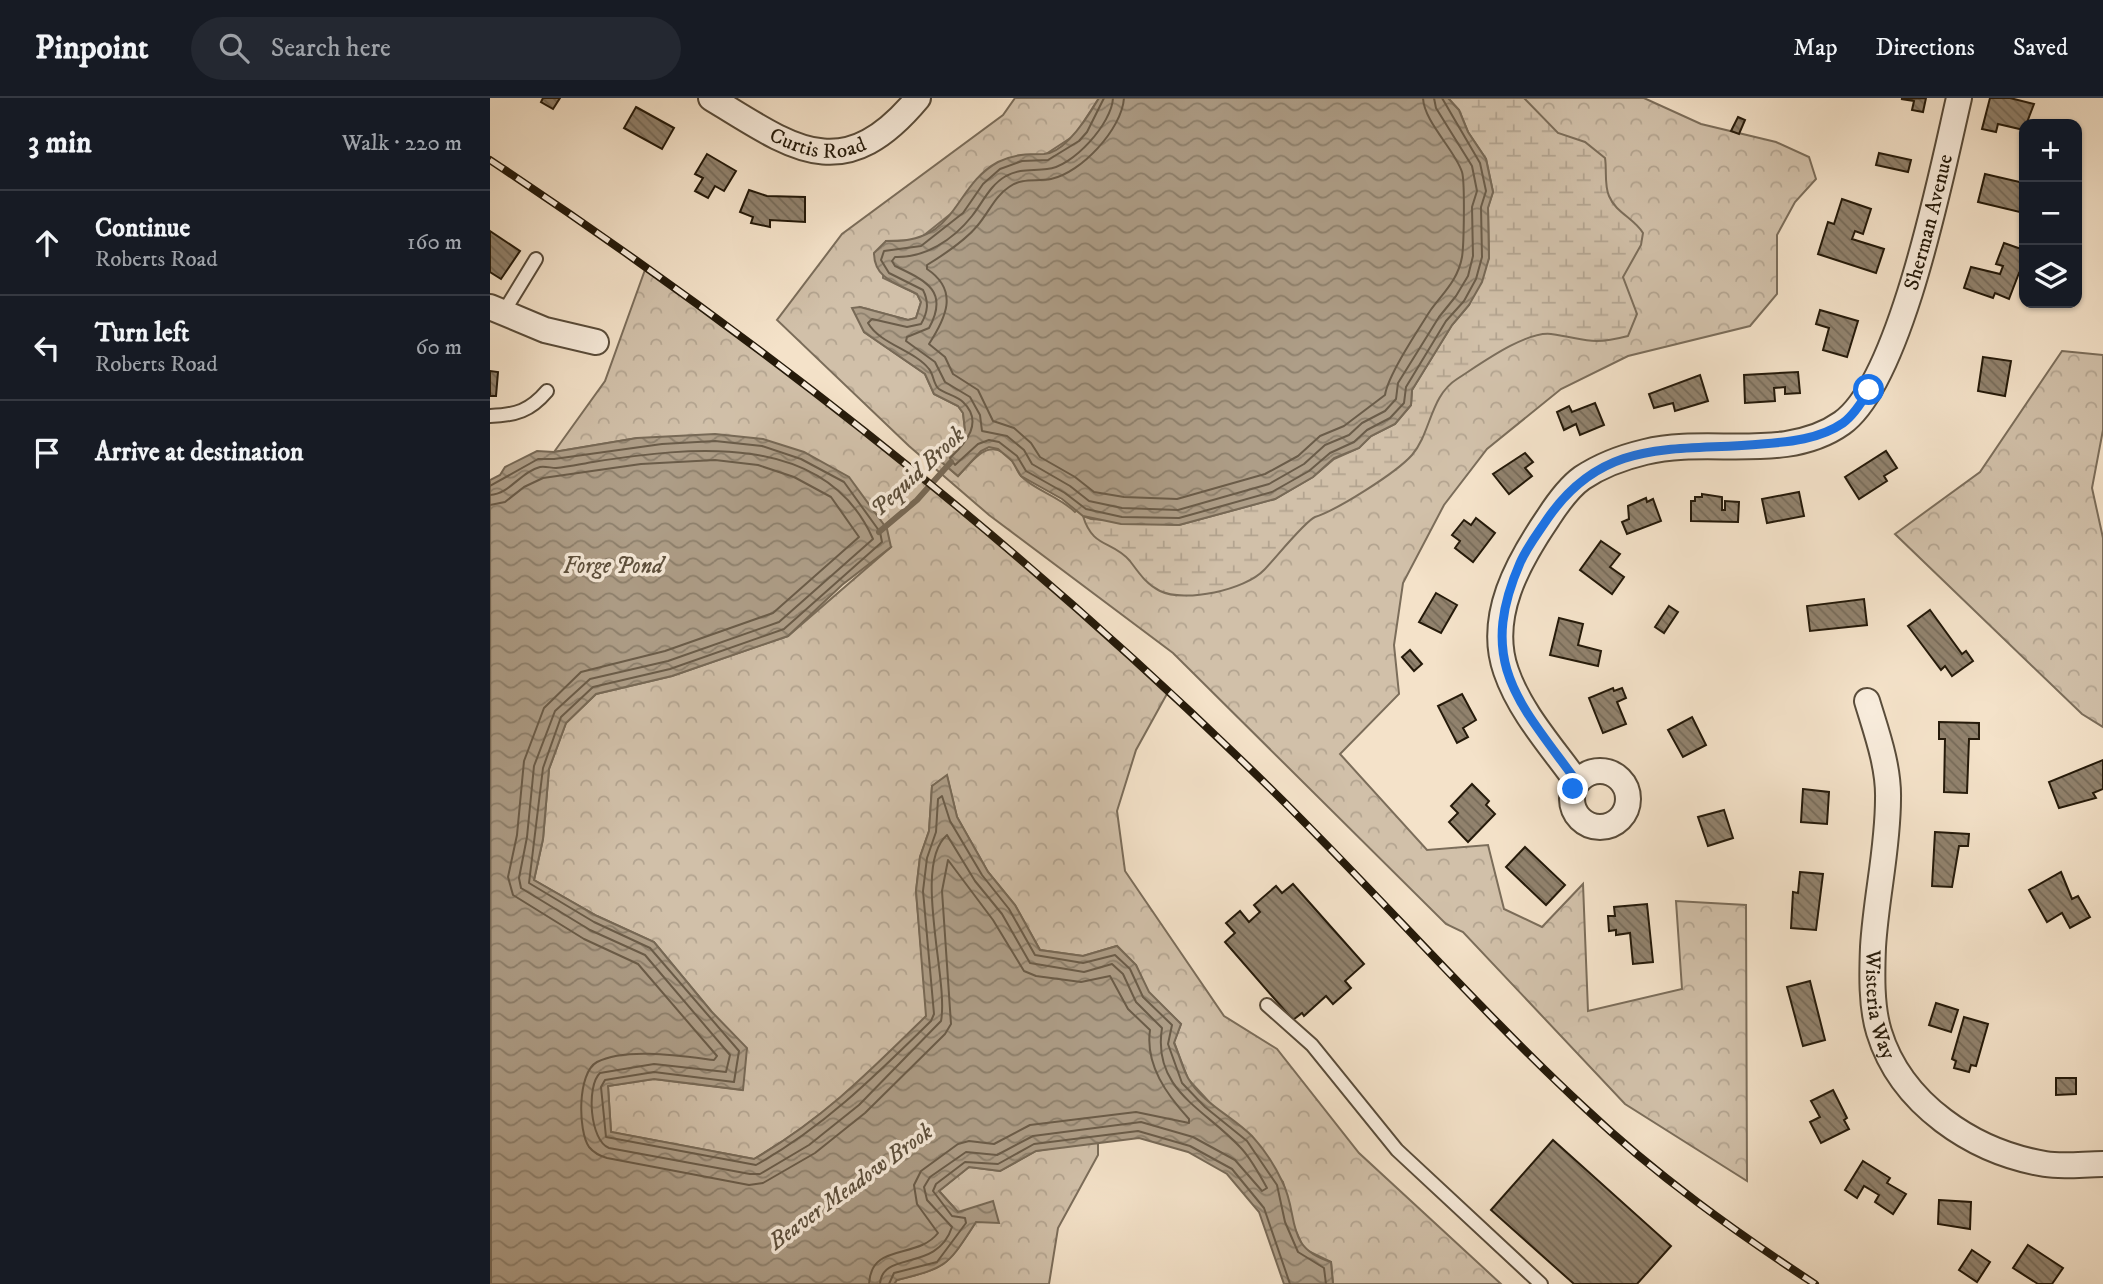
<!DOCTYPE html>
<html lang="en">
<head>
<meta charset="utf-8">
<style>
	body { margin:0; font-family:"IM FELL DW Pica",serif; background:#242831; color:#f1f3f6 }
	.controls { position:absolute; right:21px; top:21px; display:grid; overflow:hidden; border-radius:14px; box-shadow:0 2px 5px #0004 }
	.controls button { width:63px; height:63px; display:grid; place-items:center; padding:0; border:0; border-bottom:2px solid #363941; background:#171b24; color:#f1f3f6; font:35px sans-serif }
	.stop { position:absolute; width:21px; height:21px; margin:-16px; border:5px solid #1a73e8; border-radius:50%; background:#fff }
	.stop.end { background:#1a73e8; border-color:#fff; box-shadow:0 2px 7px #0008 }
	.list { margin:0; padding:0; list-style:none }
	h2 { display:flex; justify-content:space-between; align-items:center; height:91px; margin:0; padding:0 28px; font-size:30px }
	h2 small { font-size:23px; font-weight:400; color:#9ea1a6 }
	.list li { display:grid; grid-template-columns:46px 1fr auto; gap:21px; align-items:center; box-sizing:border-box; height:105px; padding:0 28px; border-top:2px solid #363941 }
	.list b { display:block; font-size:26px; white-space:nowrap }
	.list p { margin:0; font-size:23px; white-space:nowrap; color:#9ea1a6 }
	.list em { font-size:23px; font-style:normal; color:#9ea1a6 }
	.icon { flex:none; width:38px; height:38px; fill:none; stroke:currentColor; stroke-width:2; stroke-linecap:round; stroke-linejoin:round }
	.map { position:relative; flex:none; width:1613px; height:1186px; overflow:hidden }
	header { display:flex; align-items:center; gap:42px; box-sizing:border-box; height:98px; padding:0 35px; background:#171b24; border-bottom:2px solid #363941 }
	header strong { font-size:33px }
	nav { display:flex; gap:38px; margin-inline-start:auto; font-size:24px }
	.search { width:490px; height:63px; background:#242831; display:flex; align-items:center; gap:18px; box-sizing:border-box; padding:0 24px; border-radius:38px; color:#9ea1a6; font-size:26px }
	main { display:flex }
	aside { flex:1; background:#171b24 }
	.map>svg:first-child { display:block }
	.forest { fill:url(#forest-crowns); stroke:#7b6d5a; stroke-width:2 }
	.wetland { fill:url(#wetland-marsh); stroke:#7b6d5a; stroke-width:2 }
	.water { fill:url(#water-waves); stroke:#776956; stroke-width:2 }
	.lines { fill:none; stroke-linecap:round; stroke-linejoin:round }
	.shore { stroke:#6a5c49; stroke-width:2 }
	.stream { stroke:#776956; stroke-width:6 }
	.building { fill:url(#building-back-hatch); stroke:#251a0a; stroke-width:2 }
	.service-casing { stroke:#594c3a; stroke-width:16 }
	.minor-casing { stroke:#594c3a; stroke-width:28 }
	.service { stroke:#f8ecdc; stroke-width:12 }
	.minor { stroke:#f8ecdc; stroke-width:24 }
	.rail-casing { stroke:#251a0a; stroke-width:8 }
	.rail { stroke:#f8ecdc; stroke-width:5; stroke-dasharray:16; stroke-linecap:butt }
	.route { stroke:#1a73e8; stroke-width:9 }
	.labels { text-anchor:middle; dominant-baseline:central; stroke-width:7; stroke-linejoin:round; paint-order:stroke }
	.street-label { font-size:21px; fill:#251a0a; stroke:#f8ecdc }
	.water-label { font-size:23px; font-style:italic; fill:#5c4f3c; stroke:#f8ecdc }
</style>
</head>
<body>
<header>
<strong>Pinpoint</strong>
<div class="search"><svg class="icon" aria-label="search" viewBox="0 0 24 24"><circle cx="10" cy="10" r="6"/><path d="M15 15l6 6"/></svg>Search here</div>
<nav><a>Map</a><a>Directions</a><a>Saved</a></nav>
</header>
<main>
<aside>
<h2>3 min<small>Walk · 220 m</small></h2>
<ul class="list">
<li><svg class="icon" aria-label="ahead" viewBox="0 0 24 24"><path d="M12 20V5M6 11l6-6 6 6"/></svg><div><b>Continue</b><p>Roberts Road</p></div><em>160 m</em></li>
<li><svg class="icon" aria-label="left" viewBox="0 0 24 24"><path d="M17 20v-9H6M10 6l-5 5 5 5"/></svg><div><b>Turn left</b><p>Roberts Road</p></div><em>60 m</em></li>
<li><svg class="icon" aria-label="arrive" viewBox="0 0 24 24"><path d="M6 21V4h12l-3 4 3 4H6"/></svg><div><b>Arrive at destination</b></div></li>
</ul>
</aside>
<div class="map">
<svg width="1613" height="1186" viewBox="0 0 1613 1186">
	<defs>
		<pattern id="forest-crowns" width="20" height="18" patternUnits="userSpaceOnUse" patternTransform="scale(1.75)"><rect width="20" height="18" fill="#d1c0a9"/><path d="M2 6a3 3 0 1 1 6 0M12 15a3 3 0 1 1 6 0" fill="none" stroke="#b3a490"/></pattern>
		<pattern id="wetland-marsh" width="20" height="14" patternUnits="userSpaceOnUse" patternTransform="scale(1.75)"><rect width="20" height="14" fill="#d1c0a9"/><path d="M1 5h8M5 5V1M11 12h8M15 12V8" fill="none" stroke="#b3a490"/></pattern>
		<pattern id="water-waves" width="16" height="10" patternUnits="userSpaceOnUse" patternTransform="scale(1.75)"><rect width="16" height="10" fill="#ae9e88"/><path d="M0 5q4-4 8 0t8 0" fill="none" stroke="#8d806d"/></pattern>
		<pattern id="building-back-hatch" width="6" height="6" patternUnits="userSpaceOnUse" patternTransform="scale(1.75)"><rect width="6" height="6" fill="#91826d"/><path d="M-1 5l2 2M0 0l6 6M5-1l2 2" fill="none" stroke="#766a58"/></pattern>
	</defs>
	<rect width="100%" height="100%" fill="#f4e2c9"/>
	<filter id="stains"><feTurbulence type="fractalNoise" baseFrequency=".00286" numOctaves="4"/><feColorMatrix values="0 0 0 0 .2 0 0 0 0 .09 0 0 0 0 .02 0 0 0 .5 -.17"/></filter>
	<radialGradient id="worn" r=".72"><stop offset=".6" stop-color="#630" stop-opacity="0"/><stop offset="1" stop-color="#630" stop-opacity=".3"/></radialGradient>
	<g class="forest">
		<path d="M525,0h84l-24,37 -29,19 -68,25 -20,29 -40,32 -32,1 -3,37 34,16 4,8 -5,16 -8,2 -48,-13 4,25 61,42 9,20 24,12 5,7 2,17 -9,14 -18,15 20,17c17,-18 33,-42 55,-14 3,4 4,10 8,14 13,14 38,20 54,36l411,-353 -38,-61h196l57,26 75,18 33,15 7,22 -21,23 -18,33v59l-27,32 -122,30 -67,33 -74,60 -43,56 -41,78 -9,62 5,49 -59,60 87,96 61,-5 16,64 38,18 41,-43 5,127 94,-22 -6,-88 70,4 1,276 -122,-77 -162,-172 -17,-8 -273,-271 -184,-138 -80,-69 -132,-126 65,-86 161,-119z"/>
		<path d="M156,169c184,129 358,272 522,425l-32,58 -19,61 8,60 99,145 53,33 82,104 142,131h-168l-2,-22 -27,-13 -13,-29 -8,-38 -95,-103 -14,-37 7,-18 -33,-32 -12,-27 -19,-19 -34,10 -43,-6 -25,-45 -27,-33 -31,-55 -10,-41 -15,10 -3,45 -9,26 -4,34 11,125c-58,57 -102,102 -173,143l-143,-27 -3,-46 46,-7 88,11 -31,-79 -57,-69 -57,-26 -63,-36 9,-41 6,-70 17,-46 30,-29 76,-18 116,-40 103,-89 -254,-109 -83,14 51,-71z"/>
		<path d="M1572,253l41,4v75l-11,58 11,50v189l-21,-13 -187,-180 85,-62z"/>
		<path d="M608,1043v14l-40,73 -9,56h-155l3,-4c51,-13 50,-14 79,-58l-18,-10 -19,-21 30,-24 31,4 36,-20z"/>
	</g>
	<path class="wetland" d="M958,0h76l34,35 27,9 20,16c2,12 -1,27 4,38 7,17 25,22 34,37l-2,12 -18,32 14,37 -9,22c-39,10 -41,3 -77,-2 -26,-3 -72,31 -94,45 -27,17 -26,54 -45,76 -16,18 -75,55 -97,62 -10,4 -41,43 -51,53 -19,20 -79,33 -104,21 -14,-7 -21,-18 -30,-30 -18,-21 -37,-12 -47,-45l8,3 88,6 96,-26 38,-22 21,-18 25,-11 12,-12 24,-12 16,-19 1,-15 40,-65 17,-20 20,-47 -1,-51 5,-15 -7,-33 -18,-27 -9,-22z"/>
	<g class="water">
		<path d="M609,0h349l11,12 9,22 18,27 7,33 -5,16 1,50 -7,24 -13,23 -17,20 -40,65 -1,15 -16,19 -24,12 -12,12 -25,10 -21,19 -38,22 -96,26 -58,-1 -38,-8 -21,-17 -41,-23 -9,-15 -14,-12 -9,-2 -8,4 -23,25 -20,-17 18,-15 9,-14 -2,-17 -5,-7 -24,-12 -9,-20 -61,-42 -12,-24 8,-1 48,13 8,-2 5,-16 -4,-8c-19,-10 -43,-15 -43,-41l12,-12c73,3 66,-54 112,-79 16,-8 30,-8 46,-8 22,-1 45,-39 55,-56z"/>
		<path d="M225,336l48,5 41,13 45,25 38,52 4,18 -49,38 -54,51 -116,40 -76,18 -30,29 -17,46 -6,70 -9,41 63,36 57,26 57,69 36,37 -4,42 -89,-11 -46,7 3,46 143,27c70,-41 115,-87 172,-143l-10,-125 4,-34 9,-26 3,-45 15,-11 10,42 31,55 27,33 25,45 43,6 34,-10 19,19 13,27 32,32 -7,19c5,11 8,24 14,35 14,25 44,38 64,58 11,12 23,30 30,45 18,35 1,66 49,81l2,22h-49l-25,-72 -32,-38 -39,-22 -49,-14 -103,13 -36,20 -31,-4 -30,24 19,21 35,-11 6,22 -23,-1c-29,44 -27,45 -79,58l-3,4h-403l-1,-804 10,-5 5,-8 32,-16 17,1 83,-14z"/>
	</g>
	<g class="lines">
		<g class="shore">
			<path d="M614,0l-17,34 -8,9 -31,19 -26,1 -22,8 -17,15 -20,29 -42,33 -37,5 -3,9 8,13 34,17c6,12 5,22 -2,34l-14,3 -35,-8 -4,4c12,21 46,27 61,46 5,6 4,15 10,20 7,5 18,7 24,13 21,20 3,41 -13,56l5,7 23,-21 11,-4 10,2 18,14 9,15 39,22 21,16 36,8 57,1 93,-26 37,-21 21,-18 24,-11 13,-12 23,-12 14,-15 2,-16 40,-66 18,-20 12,-22 6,-22 -1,-50 5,-16 -6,-28 -38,-65"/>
			<path d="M623,0c-1,25 -40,69 -66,71 -15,2 -26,-1 -41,7 -16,9 -23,26 -34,40 -19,24 -47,42 -77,41l-3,4 3,5c29,14 55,24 34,62l-22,9 -1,4 29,21 10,20 25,15 10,18 2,16 25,5 17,14 8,14 38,22 19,15 33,7 56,2 91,-26 35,-20 21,-19 24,-10 13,-12 23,-12 11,-12 2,-16 41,-66 17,-21 12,-20 5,-20 -1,-49 5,-16 -5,-25 -36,-58 -2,-10"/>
			<path d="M634,0c-2,31 -43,75 -73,81 -15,3 -28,-2 -42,8 -14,9 -20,25 -31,38 -13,16 -33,29 -51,40v4c33,22 18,50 2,75l16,13 8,17 25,16 15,31 21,7 17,15 9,14 35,20 19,15 30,5 53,2 88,-25 33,-18 22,-20 24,-10 41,-31c3,-20 33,-65 45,-84 13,-18 28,-31 32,-54 2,-12 3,-76 0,-85 -7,-22 -38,-50 -39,-74"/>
			<path d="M0,388l48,-27h16l108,-15 53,-3 47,5 39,13 43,23 36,50 2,10 -98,87 -114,40 -77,18 -32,30 -18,51 -14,115 65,39 56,26 89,103 -5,31 -80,-10 -49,8 -4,7 5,50 150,28c68,-38 120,-90 175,-144l3,-7 -11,-123 4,-33 9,-26 2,-33 4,-3 8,25 32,54 27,34 26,46 48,8 32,-8 15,14 13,28 29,28 -4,19 14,39 23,24 42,34 30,44 8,37 13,30 26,16 2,16"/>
			<path d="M0,397c20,-1 30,-23 50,-28 5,-1 11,1 16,1 12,-1 25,-4 37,-6 96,-15 232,-32 280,77l-94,83 -111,39 -78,18 -35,32 -21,55 -7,71 -8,41 2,10 69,42 55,25 85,100 -4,17 -72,-8 -54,9c-14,13 -10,68 9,75l141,26h10l49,-29 50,-40 82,-84c8,-41 -29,-156 6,-186l28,46 27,33 28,49 54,9 28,-8 11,10 13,28 26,26c-10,62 43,81 78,119 11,11 19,27 27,41l-5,3 -27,-31 -42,-23 -52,-15 -108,14 -36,19 -31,-3 -36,25 -6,10 3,13 25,27c-15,46 -70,23 -72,57"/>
			<path d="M0,407l15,-3 19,-15 19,-9 98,-14 74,-4 43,5 36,12 37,20 28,40 -86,76 -108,38 -84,21 -37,36 -20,53 -7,74 -9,42 5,18 71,44 54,25 79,92 -3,4c-32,-4 -88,-13 -117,2 -20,11 -19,69 -8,85 5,6 11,9 18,11l142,27 14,-2 52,-30 50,-40 80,-79 6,-10 -9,-133 6,-31 45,60 31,51 12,5 45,6 29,-6 18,33 22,21c-5,35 17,65 39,89v4l-53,-11 -106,13 -36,19 -25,-3 -11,3 -37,27 -7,14 3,19 21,29c-21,27 -67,9 -69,51"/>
			<path d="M399,1186l5,-11 43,-11 29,-39 -1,-5 -13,-2 -19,-25 3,-7 29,-22 33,2 36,-20 104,-13 52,15 42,23 32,39 26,76"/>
		</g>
		<path class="stream" d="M389,434l38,-32 34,-38"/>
	</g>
	<g class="building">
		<path d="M53,0h17l-7,11 -12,-7z"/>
		<path d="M1436,0l-3,14 -11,-2 2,-9 -13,-2z"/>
		<path d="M1500,0h20l24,6 -10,26 -26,-6 -2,8 -14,-3z"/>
		<path d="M146,9l38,21 -12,21 -38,-21z"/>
		<path d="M1248,19l7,3 -6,14 -8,-3z"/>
		<path d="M1389,55l32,7 -3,12 -32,-7z"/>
		<path d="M217,56l29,17 -12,20 -9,-5 -7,12 -13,-7 8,-13 -8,-4z"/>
		<path d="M1495,76l39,9v30l-46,-11z"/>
		<path d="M259,92l18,6 38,1v25l-35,-2v7l-19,-4 2,-6 -13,-5z"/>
		<path d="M1352,101l29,10 -8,25 -8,-3 -3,8 32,10 -8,24 -58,-19 10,-32 6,2z"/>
		<path d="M0,133l30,20 -19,28 -11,-7z"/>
		<path d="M1514,145l20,7v25l-5,-2 -10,26 -14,-6 -2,5 -29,-10 7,-21 29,7 3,-8 -7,-2z"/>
		<path d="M1330,212l38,11 -11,36 -24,-7 6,-22 -13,-4z"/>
		<path d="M1493,259l28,4 -6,35 -27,-5z"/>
		<path d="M0,273l8,1 -2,24h-6z"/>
		<path d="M1308,274l2,21 -15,1v-7l-11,1 1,13 -30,2 -1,-28z"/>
		<path d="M1210,277l8,26 -33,10 -2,-8 -19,5 -5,-14z"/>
		<path d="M1105,305l9,22 -24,10 -4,-11 -12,6 -7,-18 12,-6 3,6z"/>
		<path d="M1396,353l11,17 -13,8 3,5 -28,18 -14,-22z"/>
		<path d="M1035,355l8,9 -8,6 7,8 -23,18 -16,-20z"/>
		<path d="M1309,394l5,24 -37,7 -5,-24z"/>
		<path d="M1212,396l20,3v13h3v-9l14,1 -1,20 -47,-1v-20h4v-4h7z"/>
		<path d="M1156,400l1,4 6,-3 8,22 -34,13 -5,-12 7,-3 -1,-13z"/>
		<path d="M986,420l19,15 -22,29 -18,-14 5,-7 -8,-6 12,-15 7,5z"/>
		<path d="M1111,443l19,13 -10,13 14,10 -12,17 -32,-24z"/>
		<path d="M946,495l21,12 -16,28 -22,-11z"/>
		<path d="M1374,501l3,26 -57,6 -3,-25z"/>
		<path d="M1179,508l9,6 -14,21 -9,-6z"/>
		<path d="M1440,512l32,44 4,-3 7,10 -21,15 -7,-10 -4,4 -33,-44z"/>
		<path d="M1069,520l24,6 -5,21 23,6 -3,15 -48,-11z"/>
		<path d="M920,552l12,14 -8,7 -12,-14z"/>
		<path d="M1123,590l1,3 8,-3 4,10 -9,4 9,22 -23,9 -14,-35z"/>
		<path d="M972,596l14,26 -13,8 5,9 -11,6 -19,-37z"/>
		<path d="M1202,619l14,28 -23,12 -15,-27z"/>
		<path d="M1449,624l40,1v16h-10l-2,54 -23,-1 1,-53h-6z"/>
		<path d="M1613,662v29l-10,4 3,5 -37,10 -10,-26z"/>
		<path d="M982,686l17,17 -3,4 9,9 -27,28 -19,-20 9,-9 -7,-7z"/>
		<path d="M1313,691l26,3 -2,32 -26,-2z"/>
		<path d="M1234,712l9,28 -25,8 -10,-29z"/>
		<path d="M1445,734l34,2 -1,12h-9l-7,41 -20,-1z"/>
		<path d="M1035,749l40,38 -19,20 -40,-38z"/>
		<path d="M1310,774l23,2 -7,56 -25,-2 2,-36 5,1z"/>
		<path d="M1571,774l11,27 6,-3 12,21 -20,11 -8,-15 -15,9 -18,-32z"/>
		<path d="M803,786l71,80 -19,17 6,7 -18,16 -7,-8 -22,20 -2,-3 -9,7 -68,-78 10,-9 -9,-10 14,-12 9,11 11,-10 -6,-7 22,-19 6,7z"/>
		<path d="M1157,806l6,58 -20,2 -3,-31 -14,2v-5l-7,1 -1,-15h7l-1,-9z"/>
		<path d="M1320,883l15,59 -22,6 -16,-59z"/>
		<path d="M1446,905l22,7 -7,22 -22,-7z"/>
		<path d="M1474,919l24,7 -12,42 -5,-1 -2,7 -15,-4 2,-7 -4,-2z"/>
		<path d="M1566,980h20v16l-20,1z"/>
		<path d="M1343,992l14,28 -3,2 5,9 -28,14 -11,-21 10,-5 -9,-16z"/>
		<path d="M1063,1042l118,106 -34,38h-63l-83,-74z"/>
		<path d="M1373,1063l27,17 -3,5 19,11 -13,20 -18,-12 4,-7 -15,-9 -7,12 -12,-8z"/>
		<path d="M1449,1102l32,2 -1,27 -32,-5z"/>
		<path d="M1538,1147l35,23 -11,16h-14l-25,-16z"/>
		<path d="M1482,1152l18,12 -13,20 -18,-12z"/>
	</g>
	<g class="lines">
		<g class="service-casing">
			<g id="service">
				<path d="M13,215l33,-54"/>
				<path d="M0,318c26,-1 40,-5 57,-25"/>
				<path d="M777,907l45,40 85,105 144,134"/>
			</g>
		</g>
		<g class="minor-casing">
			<g id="minor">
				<path id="s1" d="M221,0c83,51 132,90 207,0"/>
				<path d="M0,209l55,23 51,12"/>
				<path id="s2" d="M1377,603c9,30 22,65 21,98 0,50 -12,98 -15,148 -1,26 -2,59 6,85 22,72 94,120 166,132 18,3 39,0 58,0"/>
				<circle cx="1110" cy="701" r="28"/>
				<path id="s3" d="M1087,684c-25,-35 -57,-70 -71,-111 -19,-54 12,-109 42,-153 9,-14 20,-30 34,-40 18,-12 42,-21 63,-26 63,-16 141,11 197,-29 59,-42 100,-252 117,-325"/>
			</g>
		</g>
		<use href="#service" class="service"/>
		<use href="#minor" class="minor"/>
		<g class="rail-casing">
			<path id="rail" d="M0,62c280,186 543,395 783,631 106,104 204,217 313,318 70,66 148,122 229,175"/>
		</g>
		<use href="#rail" class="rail"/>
	</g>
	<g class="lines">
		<path class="route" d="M1083,691l4,-7c-57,-79 -101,-118 -57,-219 7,-16 18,-30 28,-45 57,-82 127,-66 214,-74 27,-2 58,-5 81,-21 11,-8 19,-21 26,-33"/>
	</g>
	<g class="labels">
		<g class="street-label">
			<text stroke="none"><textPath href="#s1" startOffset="119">Curtis Road</textPath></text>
			<text stroke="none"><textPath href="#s3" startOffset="842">Sherman Avenue</textPath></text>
			<text stroke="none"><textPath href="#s2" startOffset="308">Wisteria Way</textPath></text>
		</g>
		<g class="water-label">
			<text transform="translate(428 374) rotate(-43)">Pequid Brook</text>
			<text x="123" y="468">Forge Pond</text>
			<text transform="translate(361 1089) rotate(-36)">Beaver Meadow Brook</text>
		</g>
	</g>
	<rect width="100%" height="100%" filter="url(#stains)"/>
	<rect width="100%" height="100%" fill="url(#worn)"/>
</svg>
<div class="controls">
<button>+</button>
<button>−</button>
<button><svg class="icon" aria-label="layers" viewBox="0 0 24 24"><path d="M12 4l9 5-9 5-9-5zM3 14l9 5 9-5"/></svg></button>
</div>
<div class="stop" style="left:1379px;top:292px"></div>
<div class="stop end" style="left:1083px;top:691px"></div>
</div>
</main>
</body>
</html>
